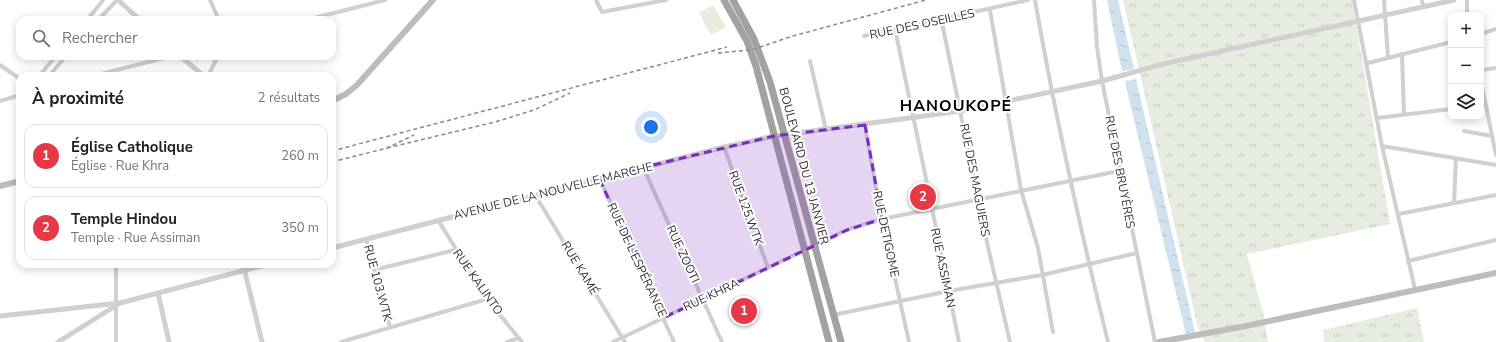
<!DOCTYPE html>
<html lang="fr">
<head>
<meta charset="utf-8">
<style>
	body { margin:0; font-family:"Nunito Sans",sans-serif; background:#f2f2f2; color:#202124 }
	.controls { position:absolute; right:12px; top:12px; display:grid; overflow:hidden; border-radius:8px; box-shadow:0 2px 10px #0003 }
	.controls button { width:36px; height:36px; display:grid; place-items:center; padding:0; border:0; border-bottom:1px solid #e0e0e0; background:#fff; color:#202124; font:20px sans-serif }
	.you { position:absolute; left:651px; top:127px; width:14px; height:14px; margin:-10px; border:3px solid #fff; border-radius:50%; background:#1a73e8; box-shadow:0 0 0 6px #1a73e833 }
	.badge { display:grid; place-items:center; width:26px; height:26px; border-radius:50%; background:#e63946; color:#fff; font-size:13px; font-weight:700 }
	.pin { position:absolute; translate:-50% -50%; border:2px solid #fff; box-shadow:0 1px 4px #0006 }
	.list { margin:0; padding:0; list-style:none }
	h2 { display:flex; justify-content:space-between; align-items:center; height:52px; margin:0; padding:0 16px; font-size:17px }
	h2 small { font-size:13px; font-weight:400; color:#757577 }
	.list li { display:grid; grid-template-columns:26px 1fr auto; gap:12px; align-items:center; box-sizing:border-box; height:64px; margin:0 8px 8px; padding:0 8px; border:1px solid #e0e0e0; border-radius:12px }
	.list b { display:block; font-size:15px; white-space:nowrap }
	.list p { margin:0; font-size:13px; white-space:nowrap; color:#757577 }
	.list em { font-size:13px; font-style:normal; color:#757577 }
	.icon { flex:none; width:22px; height:22px; fill:none; stroke:currentColor; stroke-width:2; stroke-linecap:round; stroke-linejoin:round }
	.map { position:relative; flex:none; width:1496px; height:342px; overflow:hidden }
	.search { position:absolute; background:#fff; box-shadow:0 2px 10px #0003; left:16px; top:16px; width:320px; height:44px; display:flex; align-items:center; gap:10px; box-sizing:border-box; padding:0 14px; border-radius:12px; color:#757577; font-size:15px }
	.panel { position:absolute; background:#fff; box-shadow:0 2px 10px #0003; left:16px; top:72px; width:320px; height:196px; border-radius:12px }
	.map>svg:first-child { display:block }
	.grass { fill:url(#grass-tufts) }
	.pitch { fill:#e6ecdf }
	.water { fill:url(#water-ripples) }
	.lines { fill:none; stroke-linecap:round; stroke-linejoin:round }
	.minor { stroke:#d0d0d0; stroke-width:4 }
	.tertiary { stroke:#d0d0d0; stroke-width:5 }
	.secondary { stroke:#bdbdbd; stroke-width:6 }
	.trunk { stroke:#a2a2a2; stroke-width:7 }
	.rail { stroke:#888; stroke-width:1.5; stroke-dasharray:4 3; stroke-linecap:butt }
	.marked { fill:#7b2cbf; fill-opacity:0.2; stroke:#7b2cbf; stroke-width:3; stroke-dasharray:8 5; stroke-linejoin:round }
	.labels { text-anchor:middle; dominant-baseline:central; stroke-width:4; stroke-linejoin:round; paint-order:stroke }
	.street-label { font-size:12px; fill:#333; stroke:#fff }
	.district-label { font-size:16px; font-weight:bold; letter-spacing:1px; fill:#000; stroke:#fff }
</style>
</head>
<body>
<div class="map">
<svg width="1496" height="342" viewBox="0 0 1496 342">
	<defs>
		<pattern id="grass-tufts" width="24" height="20" patternUnits="userSpaceOnUse"><rect width="24" height="20" fill="#e6ecdf"/><path d="M3 7l-1-3M5 7V3M7 7l1-3M15 17l-1-3M17 17v-4M19 17l1-3" fill="none" stroke="#c6cbc0"/></pattern>
		<pattern id="water-ripples" width="26" height="14" patternUnits="userSpaceOnUse"><rect width="26" height="14" fill="#cfe2ee"/><path d="M2 4q2-2 4 0t4 0M15 11q2-2 4 0t4 0" fill="none" stroke="#b2c2cd"/></pattern>
	</defs>
	<rect width="100%" height="100%" fill="#fff"/>
	<g class="grass">
		<path d="M1123,0h229l38,224 -143,30 16,59 5,29h-63l-7,-14z"/>
		<path d="M1417,308l7,34h-100l-1,-12z"/>
	</g>
	<path class="pitch" d="M713,5l13,22 -15,8 -12,-22z"/>
	<g class="water">
		<path d="M1107,0h11l16,69 -12,2z"/>
		<path d="M1136,79l59,253 -9,2 -58,-239 -3,-14z"/>
	</g>
	<g class="lines">
		<g class="minor">
			<path d="M210,0l9,20"/>
			<path d="M596,0l6,12 64,-12"/>
			<path d="M1035,0c20,115 45,228 73,342"/>
			<path d="M1094,0l3,47 5,34 53,261"/>
			<path d="M1354,0l28,146 33,143"/>
			<path d="M1384,0l4,58"/>
			<path d="M1422,0l1,7"/>
			<path d="M1467,0v15"/>
			<path d="M990,10l31,180 17,58 15,84"/>
			<path d="M941,18l47,229 22,95"/>
			<path d="M87,20l16,-20"/>
			<path d="M98,20l19,-20"/>
			<path d="M307,20l78,-20"/>
			<path d="M895,29c22,104 43,209 64,313"/>
			<path d="M1481,34l15,-5"/>
			<path d="M864,36l164,-36"/>
			<path d="M1402,54l2,60"/>
			<path d="M810,61l16,69"/>
			<path d="M1368,63l83,-21"/>
			<path d="M0,65l20,14"/>
			<path d="M1481,70l15,-2"/>
			<path d="M39,76l17,-20"/>
			<path d="M49,76l17,-20"/>
			<path d="M93,76l79,-20"/>
			<path d="M208,76l10,-20"/>
			<path d="M1481,81l15,74"/>
			<path d="M0,101l20,-6"/>
			<path d="M1377,118l74,-9"/>
			<path d="M865,125l17,94 27,123"/>
			<path d="M1464,131l28,5"/>
			<path d="M1382,146l114,19"/>
			<path d="M724,147l44,121"/>
			<path d="M643,167l79,175"/>
			<path d="M599,178l75,164"/>
			<path d="M535,195l90,147"/>
			<path d="M1454,203l2,-45"/>
			<path d="M1399,214l97,-19"/>
			<path d="M438,220l49,79 35,43"/>
			<path d="M366,239l24,88"/>
			<path d="M1408,261l88,-21"/>
			<path d="M116,264v78"/>
			<path d="M374,270l81,-20"/>
			<path d="M833,315l116,-24 93,-16 95,-22"/>
			<path d="M341,342l146,-43"/>
			<path d="M507,342l12,-4"/>
			<path d="M613,342l234,-112 35,-11 237,-48"/>
		</g>
		<g class="tertiary">
			<path d="M118,0l22,20"/>
			<path d="M180,56l24,20"/>
			<path d="M332,248l392,-101 50,-11 187,-25 141,-30 61,-17 291,-64"/>
			<path d="M243,264l19,78"/>
			<path d="M158,293l11,49"/>
			<path d="M0,316l120,-13 149,-39"/>
			<path d="M58,342l62,-39"/>
		</g>
		<g class="secondary">
			<path d="M332,101l14,-7 11,-9 76,-85"/>
			<path d="M0,186l20,-5"/>
			<path d="M1159,342l87,-16 250,-53"/>
		</g>
		<g class="trunk">
			<path d="M724,0l23,41 9,25 73,276"/>
			<path d="M733,0l21,39 16,43 71,260"/>
		</g>
		<g class="rail">
			<path d="M718,53l33,-3 42,-14 133,-36"/>
			<path d="M387,148l108,-26 39,-12 36,-17"/>
			<path d="M332,151l395,-104"/>
			<path d="M332,162l55,-14 27,-13"/>
		</g>
	</g>
	<path class="marked" d="M865,125l17,94 -35,11 -184,88 -64,-140 175,-42z"/>
	<g class="labels">
		<g class="street-label">
			<text transform="translate(922 24) rotate(-12)">RUE DES OSEILLES</text>
			<text transform="translate(804 166) rotate(75)">BOULEVARD DU 13 JANVIER</text>
			<text transform="translate(1120 172) rotate(79)">RUE DES BRUYÈRES</text>
			<text transform="translate(975 180) rotate(79)">RUE DES MAGUIERS</text>
			<text transform="translate(553 191) rotate(-14)">AVENUE DE LA NOUVELLE MARCHE</text>
			<text transform="translate(746 208) rotate(70)">RUE 125.WTK</text>
			<text transform="translate(886 234) rotate(78)">RUE DETIGOME</text>
			<text transform="translate(683 254) rotate(65)">RUE ZOOTI</text>
			<text transform="translate(637 260) rotate(65)">RUE DE L'ESPÉRANCE</text>
			<text transform="translate(580 268) rotate(59)">RUE KAMÉ</text>
			<text transform="translate(943 268) rotate(78)">RUE ASSIMAN</text>
			<text transform="translate(478 282) rotate(55)">RUE KALINTO</text>
			<text transform="translate(378 283) rotate(75)">RUE 103.WTK</text>
			<text transform="translate(711 295) rotate(-25)">RUE KHRA</text>
		</g>
		<g class="district-label">
			<text x="956" y="106">HANOUKOPÉ</text>
		</g>
	</g>
</svg>
<div class="controls">
<button>+</button>
<button>−</button>
<button><svg class="icon" aria-label="layers" viewBox="0 0 24 24"><path d="M12 4l9 5-9 5-9-5zM3 14l9 5 9-5"/></svg></button>
</div>
<div class="you"></div>
<div class="pin badge" style="left:744px;top:311px">1</div>
<div class="pin badge" style="left:923px;top:197px">2</div>
<div class="search"><svg class="icon" aria-label="search" viewBox="0 0 24 24"><circle cx="10" cy="10" r="6"/><path d="M15 15l6 6"/></svg>Rechercher</div>
<section class="panel">
<h2>À proximité<small>2 résultats</small></h2>
<ul class="list">
<li><span class="badge">1</span><div><b>Église Catholique</b><p>Église · Rue Khra</p></div><em>260 m</em></li>
<li><span class="badge">2</span><div><b>Temple Hindou</b><p>Temple · Rue Assiman</p></div><em>350 m</em></li>
</ul>
</section>
</div>
</body>
</html>
